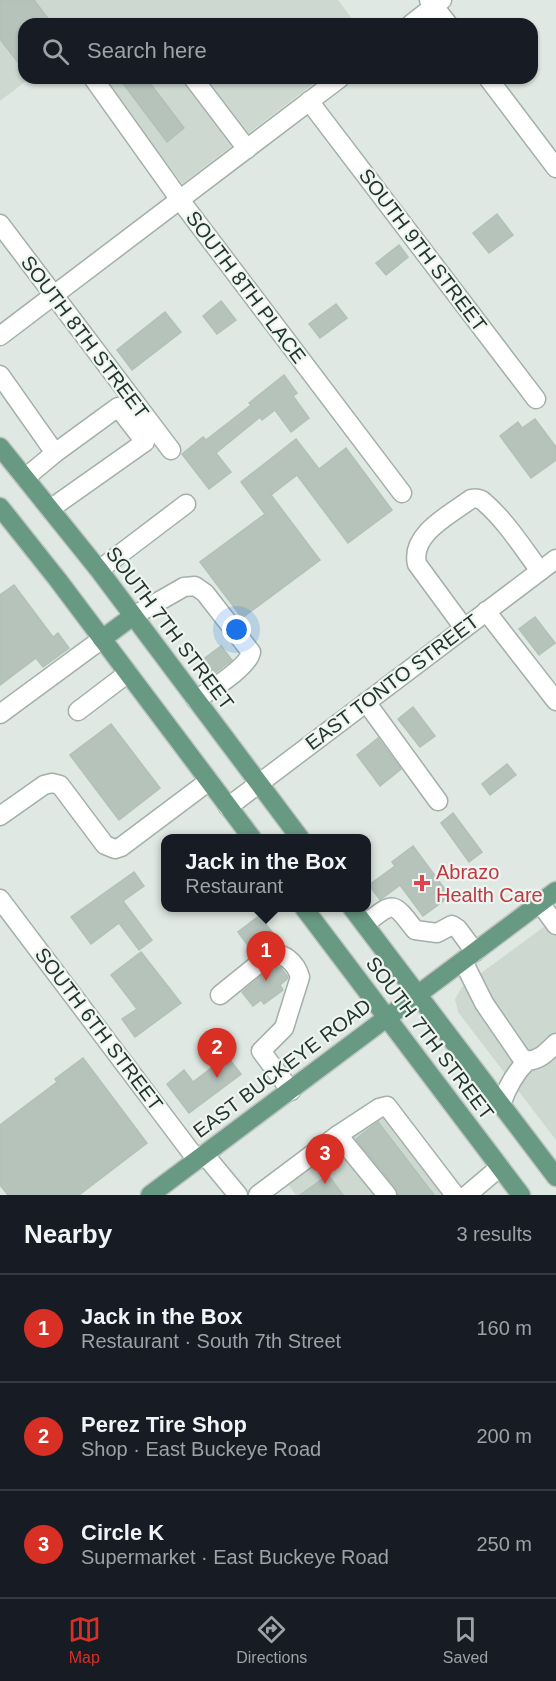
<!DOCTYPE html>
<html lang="en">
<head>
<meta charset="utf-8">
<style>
	body { margin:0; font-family:Arial,sans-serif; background:#20242c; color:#f1f3f6 }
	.you { position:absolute; left:237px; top:630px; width:21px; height:21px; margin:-15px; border:4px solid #fff; border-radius:50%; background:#1a73e8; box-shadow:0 0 0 9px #1a73e833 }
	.badge { display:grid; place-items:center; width:39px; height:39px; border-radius:50%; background:#d93025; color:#fff; font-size:20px; font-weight:700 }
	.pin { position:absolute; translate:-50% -50px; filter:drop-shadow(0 2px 3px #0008) }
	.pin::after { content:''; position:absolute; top:32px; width:21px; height:18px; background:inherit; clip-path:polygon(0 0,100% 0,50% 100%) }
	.popup { position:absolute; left:161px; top:834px; width:210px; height:78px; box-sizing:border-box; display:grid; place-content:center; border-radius:12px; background:#171b24; filter:drop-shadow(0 2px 4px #0005); font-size:20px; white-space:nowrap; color:#9ea1a6 }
	.popup b { font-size:22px; color:#f1f3f6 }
	.popup::after { content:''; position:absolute; left:50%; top:100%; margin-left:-12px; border:12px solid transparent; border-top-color:#171b24 }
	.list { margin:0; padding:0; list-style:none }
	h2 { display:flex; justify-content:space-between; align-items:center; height:78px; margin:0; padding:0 24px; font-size:26px }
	h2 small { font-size:20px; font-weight:400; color:#9ea1a6 }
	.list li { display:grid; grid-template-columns:39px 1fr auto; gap:18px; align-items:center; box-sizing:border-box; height:108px; padding:0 24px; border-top:2px solid #363941 }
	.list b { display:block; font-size:22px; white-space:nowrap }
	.list p { margin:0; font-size:20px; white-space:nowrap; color:#9ea1a6 }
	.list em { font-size:20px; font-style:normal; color:#9ea1a6 }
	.icon { flex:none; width:33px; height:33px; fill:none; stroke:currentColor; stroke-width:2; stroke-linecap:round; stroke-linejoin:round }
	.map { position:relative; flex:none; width:556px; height:1195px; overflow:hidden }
	.search { position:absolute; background:#171b24; box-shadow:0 2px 4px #0004; left:18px; right:18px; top:18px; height:66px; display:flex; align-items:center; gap:15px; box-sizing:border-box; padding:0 21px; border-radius:18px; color:#9ea1a6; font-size:22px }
	.sheet { height:402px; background:#171b24 }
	nav { display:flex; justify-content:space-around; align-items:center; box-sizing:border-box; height:84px; border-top:2px solid #363941; background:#171b24; font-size:16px; color:#9ea1a6 }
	nav a { display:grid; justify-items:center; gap:3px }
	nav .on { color:#d93025 }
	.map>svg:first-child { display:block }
	.built { fill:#cdd8d1 }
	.building { fill:#b5c3bb; stroke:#b2c1b8; stroke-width:1.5 }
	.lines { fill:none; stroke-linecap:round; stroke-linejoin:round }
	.minor-casing { stroke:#a3afa8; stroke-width:21 }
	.major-casing { stroke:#bdc3c0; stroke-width:21 }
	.minor { stroke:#fff; stroke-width:18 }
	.major { stroke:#689983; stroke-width:18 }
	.health-dot { fill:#e0444e; stroke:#eff5f1; stroke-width:2 }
	.labels { text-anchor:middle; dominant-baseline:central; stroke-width:4.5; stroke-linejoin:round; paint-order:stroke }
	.street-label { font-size:20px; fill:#22362d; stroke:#eff5f1 }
	.health-label { font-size:20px; fill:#be3a42; stroke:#eff5f1; text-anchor:start }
</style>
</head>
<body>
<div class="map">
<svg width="556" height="1195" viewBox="0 0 556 1195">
	<rect width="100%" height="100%" fill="#dfe8e2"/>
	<g class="built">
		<path d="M0,0h338l18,24h-332v54h6l-30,23z"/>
		<path d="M103,78h218l-139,106z"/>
		<path d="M556,918v222l-98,-128 -3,-13 7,-12z"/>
		<path d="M397,1102l67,90 -3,3h-165l-8,-11z"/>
	</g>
	<g class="building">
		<path d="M0,0h34l18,24h-28v46l-24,-31z"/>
		<path d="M119,78h27l38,50 -17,14z"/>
		<path d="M497,214l16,21 -24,18 -16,-20z"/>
		<path d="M399,245l9,12 -22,18 -10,-12z"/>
		<path d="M221,301l15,19 -19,14 -14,-18z"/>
		<path d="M336,304l11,14 -27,20 -11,-14z"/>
		<path d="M165,312l16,20 -49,38 -15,-20z"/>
		<path d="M284,375l13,18 -4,3 16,22 -18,14 -16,-22 -13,10 -2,-3 -44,36 15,19 -22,17 -27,-35 21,-17 3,3 45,-35 -2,-2z"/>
		<path d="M535,419l21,28v13l-25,18 -31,-42 18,-14 4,6z"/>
		<path d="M296,439l23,30 27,-21 46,62 -44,33 -51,-68 -26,20 49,65 -78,58 -42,-56 65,-48 -24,-32z"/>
		<path d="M14,585l39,52 5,-4 11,15 -26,19 -7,-9 -36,27v-90z"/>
		<path d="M535,617l20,26 -16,12 -20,-26z"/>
		<path d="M221,646l11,14 -20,15 -11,-14z"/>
		<path d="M413,707l22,29 -15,11 -22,-28z"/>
		<path d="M111,724l49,64 -41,32 -49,-65z"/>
		<path d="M378,738l23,31 -21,17 -23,-31z"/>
		<path d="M507,764l9,11 -26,20 -8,-11z"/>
		<path d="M453,813l29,39 -13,10 -28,-39z"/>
		<path d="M413,846l37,50 -27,20 -23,-31 -20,15 -11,-15 26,-19 -3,-4z"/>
		<path d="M134,872l10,14 -21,15 29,39 -13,10 -20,-27 -28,21 -20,-27z"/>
		<path d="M259,916l14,17 -22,17 -13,-18z"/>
		<path d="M141,952l40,51 -46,34 -13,-18 15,-10 -26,-34z"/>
		<path d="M273,966l8,2 7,9 -1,2 -7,6 3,5 -19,14 -3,-4 -8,6 -11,-14z"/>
		<path d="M227,1056l14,18 -52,39 -22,-29 17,-14 9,12z"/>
		<path d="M83,1058l64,85 -68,52h-71l-8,-10v-60l57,-43 -2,-3z"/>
		<path d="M378,1122l56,73h-36l-2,-7 -40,-49z"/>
		<path d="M328,1175l15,20h-43z"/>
	</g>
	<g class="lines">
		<g class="minor-casing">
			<g id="minor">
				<path d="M429,0l19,24"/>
				<path d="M411,24l31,-24"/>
				<path d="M93,78l87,122 222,293"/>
				<path d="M193,78l54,71"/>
				<path d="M488,78l68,90"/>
				<path d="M309,101l227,298"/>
				<path d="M0,224l171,226"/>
				<path d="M0,336l340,-258"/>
				<path d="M0,375l55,78 63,-46 27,35 -95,67"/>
				<path d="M25,478l30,-25"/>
				<path d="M99,570l87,-66"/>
				<path d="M486,611l70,90"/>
				<path d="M133,616l51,-29 11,-1 10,7 46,59c-3,16 -41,38 -55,48"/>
				<path d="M464,628l-47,-64c-7,-30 34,-50 54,-65 5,-1 9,-1 13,3 22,19 39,46 56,69"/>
				<path d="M366,702l72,99"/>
				<path d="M78,711l50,-38"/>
				<path d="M0,714l102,-75"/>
				<path d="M228,807l328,-248"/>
				<path d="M0,816l44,-31 8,-2 8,2 45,60 10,4 6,-2 88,-66"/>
				<path d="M0,899l197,261"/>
				<path d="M540,903l16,22"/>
				<path d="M365,924c29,-22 27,-24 50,6l22,3 15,-8 6,4 17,23"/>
				<path d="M463,961l21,42 37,54 6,4"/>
				<path d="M220,995l48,-39c15,-6 28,7 32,21l-16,51 -23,23 30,40"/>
				<path d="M501,1105c6,-18 13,-31 26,-44 13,-1 20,-9 29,-18"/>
				<path d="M338,1135l49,60"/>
				<path d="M204,1154l34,41"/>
				<path d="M258,1195l80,-60 41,-27 8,-2 68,89"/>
				<path d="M467,1195l33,-28"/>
			</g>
		</g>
		<g class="major-casing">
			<g id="major">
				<path d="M0,447l99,123 201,268"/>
				<path d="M0,507l58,73 194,258"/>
				<path d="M102,639l31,-23"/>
				<path d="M304,908l217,287"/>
				<path d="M352,908l204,269"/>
				<path d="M150,1195l406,-304"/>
			</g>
		</g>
		<use href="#minor" class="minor"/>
		<use href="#major" class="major"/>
	</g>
	<path class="health-dot" d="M419 874h6v6h6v6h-6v6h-6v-6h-6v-6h6z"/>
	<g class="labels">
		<g class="street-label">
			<text transform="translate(423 250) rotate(53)">SOUTH 9TH STREET</text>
			<text transform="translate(246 287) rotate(53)">SOUTH 8TH PLACE</text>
			<text transform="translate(85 337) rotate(53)">SOUTH 8TH STREET</text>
			<text transform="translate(170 628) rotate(53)">SOUTH 7TH STREET</text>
			<text transform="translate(392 682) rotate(-37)">EAST TONTO STREET</text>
			<text transform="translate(99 1029) rotate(53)">SOUTH 6TH STREET</text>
			<text transform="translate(430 1038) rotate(53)">SOUTH 7TH STREET</text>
			<text transform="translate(282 1068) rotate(-37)">EAST BUCKEYE ROAD</text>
		</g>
		<g class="health-label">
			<text x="436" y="872">Abrazo<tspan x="436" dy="23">Health Care</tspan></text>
		</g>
	</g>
</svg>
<div class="you"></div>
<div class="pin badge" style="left:266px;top:981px">1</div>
<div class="popup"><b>Jack in the Box</b>Restaurant</div>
<div class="pin badge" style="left:217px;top:1078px">2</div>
<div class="pin badge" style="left:325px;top:1184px">3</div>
<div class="search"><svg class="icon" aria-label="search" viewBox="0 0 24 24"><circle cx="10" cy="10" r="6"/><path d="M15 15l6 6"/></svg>Search here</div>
</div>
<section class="sheet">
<h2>Nearby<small>3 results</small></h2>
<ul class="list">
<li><span class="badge">1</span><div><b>Jack in the Box</b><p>Restaurant · South 7th Street</p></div><em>160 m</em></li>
<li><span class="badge">2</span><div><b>Perez Tire Shop</b><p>Shop · East Buckeye Road</p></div><em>200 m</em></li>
<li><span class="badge">3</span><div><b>Circle K</b><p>Supermarket · East Buckeye Road</p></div><em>250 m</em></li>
</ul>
</section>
<nav>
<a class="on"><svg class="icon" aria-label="map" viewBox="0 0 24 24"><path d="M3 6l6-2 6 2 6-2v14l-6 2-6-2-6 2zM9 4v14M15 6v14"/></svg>Map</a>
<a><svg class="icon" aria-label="directions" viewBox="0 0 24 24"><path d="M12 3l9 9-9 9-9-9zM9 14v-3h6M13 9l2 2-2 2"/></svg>Directions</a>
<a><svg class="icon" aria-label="saved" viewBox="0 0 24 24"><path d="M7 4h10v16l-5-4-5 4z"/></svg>Saved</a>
</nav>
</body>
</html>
